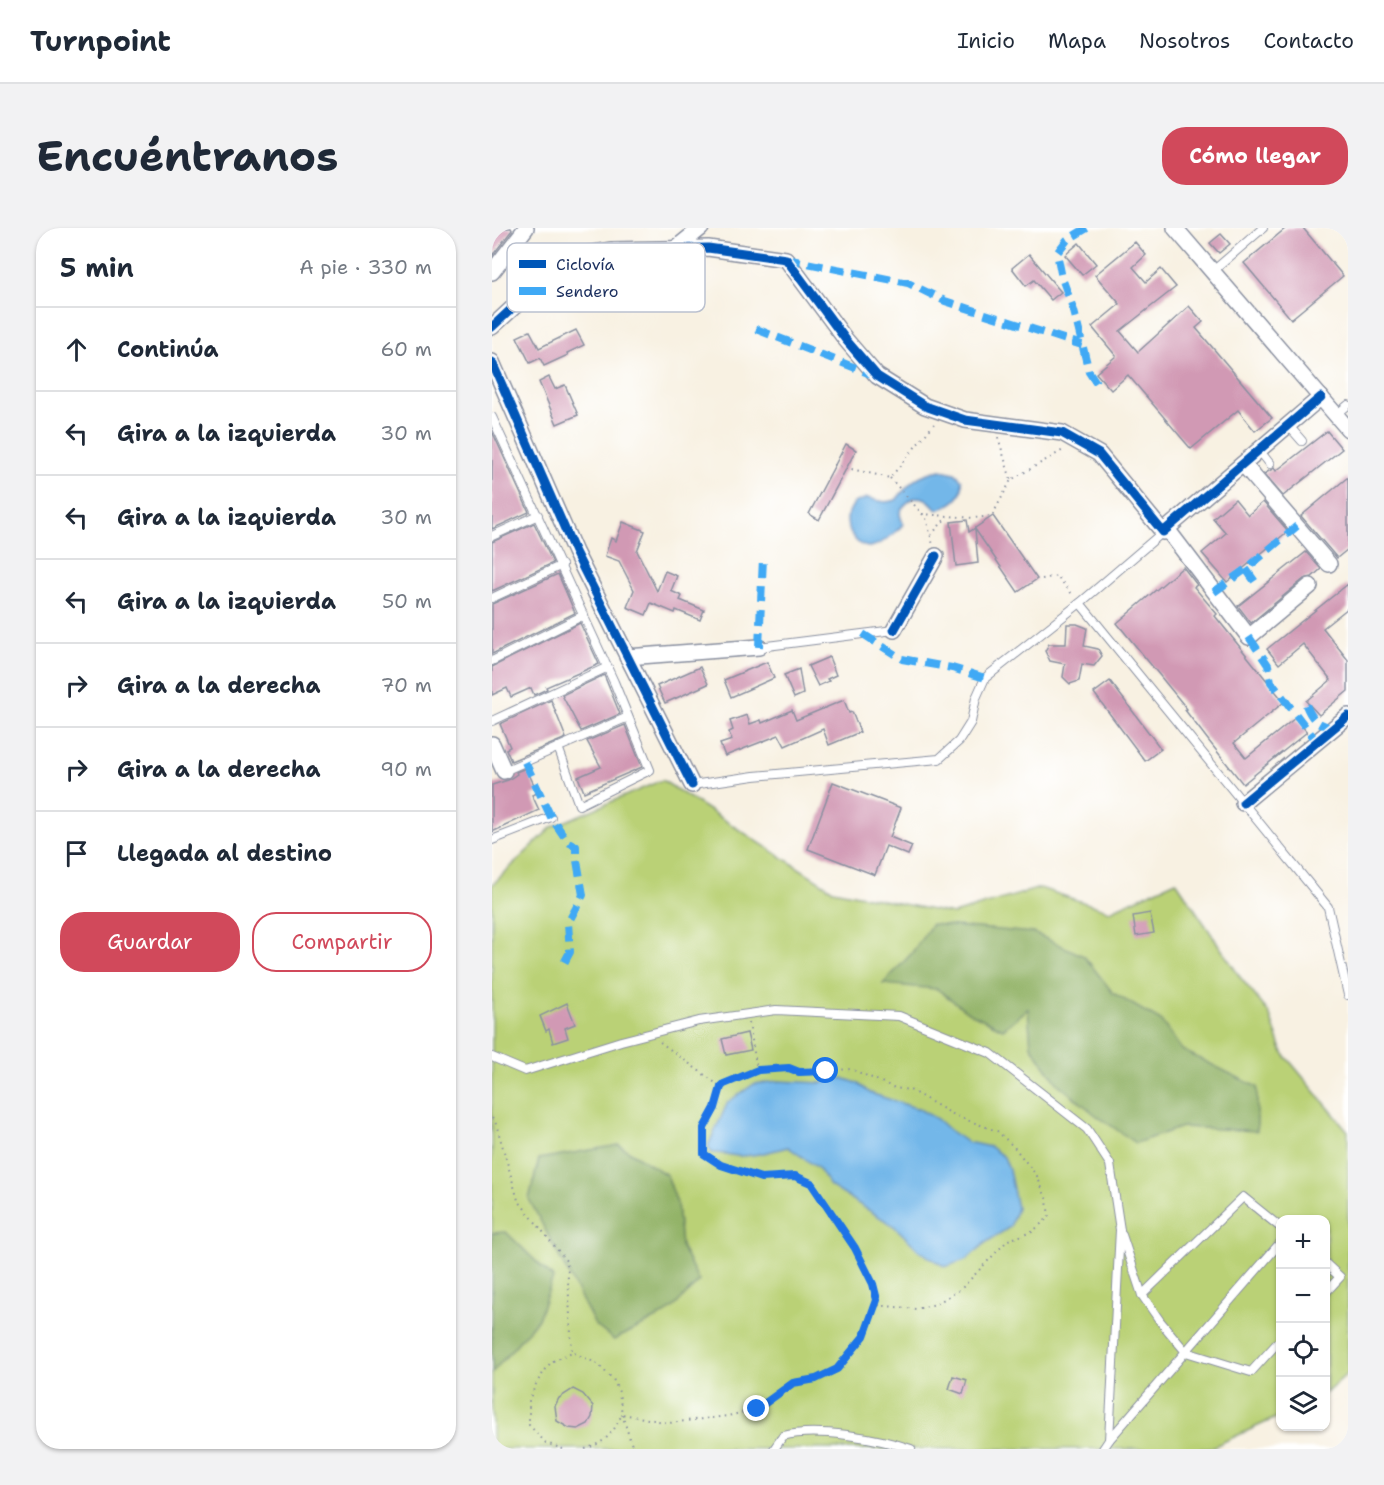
<!DOCTYPE html>
<html lang="es">
<head>
<meta charset="utf-8">
<style>
	body { margin:0; font-family:"Shantell Sans",sans-serif; background:#f2f2f3; color:#1f2937 }
	.controls { position:absolute; right:18px; bottom:18px; display:grid; overflow:hidden; border-radius:12px; box-shadow:0 2px 4px #0004 }
	.controls button { width:54px; height:54px; display:grid; place-items:center; padding:0; border:0; border-bottom:2px solid #e0e1e3; background:#fff; color:#1f2937; font:30px sans-serif }
	.stop { position:absolute; width:18px; height:18px; margin:-14px; border:4px solid #1a73e8; border-radius:50%; background:#fff }
	.stop.end { background:#1a73e8; border-color:#fff; box-shadow:0 2px 6px #0008 }
	.list { margin:0; padding:0; list-style:none }
	h2 { display:flex; justify-content:space-between; align-items:center; height:78px; margin:0; padding:0 24px; font-size:26px }
	h2 small { font-size:20px; font-weight:400; color:#747a83 }
	.list li { display:grid; grid-template-columns:39px 1fr auto; gap:18px; align-items:center; box-sizing:border-box; height:84px; padding:0 24px; border-top:2px solid #e0e1e3 }
	.list b { display:block; font-size:22px; white-space:nowrap }
	.list em { font-size:20px; font-style:normal; color:#747a83 }
	.actions { display:flex; gap:12px; padding:18px 24px }
	.actions a { flex:1; padding:14px 0; border:2px solid #d1495b; border-radius:24px; text-align:center; font-size:21px; color:#d1495b }
	.actions .main { background:#d1495b; color:#fff }
	.icon { flex:none; width:33px; height:33px; fill:none; stroke:currentColor; stroke-width:2; stroke-linecap:round; stroke-linejoin:round }
	.map { position:relative; flex:none; width:856px; height:1221px; overflow:hidden; border-radius:24px }
	header { display:flex; align-items:center; gap:36px; box-sizing:border-box; height:84px; padding:0 30px; background:#fff; border-bottom:2px solid #e0e1e3 }
	header strong { font-size:28px }
	nav { display:flex; gap:33px; margin-inline-start:auto; font-size:21px }
	.intro { display:flex; align-items:center; justify-content:space-between; box-sizing:border-box; height:144px; padding:0 36px }
	h1 { margin:0; font-size:42px }
	.button { padding:15px 27px; border-radius:24px; background:#d1495b; color:#fff; font-size:21px; font-weight:700 }
	main { display:flex; gap:36px; padding:0 36px }
	aside { flex:1; background:#fff; border-radius:24px; box-shadow:0 2px 4px #0004 }
	.map>svg:first-child { display:block }
	.green { fill:#bad176; stroke:#6a806a; stroke-width:1.5 }
	.forest { fill:#93b367; stroke:#577162; stroke-width:1.5 }
	.water { fill:#73b7e9; stroke:#4773a4; stroke-width:1.5 }
	.building { fill:#d199b4 }
	.lines { fill:none; stroke-linecap:round; stroke-linejoin:round }
	.lane-casing { stroke:#8a90a0; stroke-width:10 }
	.street-casing { stroke:#8a90a0; stroke-width:18 }
	.path { stroke:#8a90a0; stroke-width:2; stroke-dasharray:1.5 4.5; stroke-linecap:butt }
	.lane { stroke:#fff; stroke-width:8 }
	.street { stroke:#fff; stroke-width:15 }
	.quiet { stroke:#3fa9f5; stroke-width:8; stroke-dasharray:15 8; stroke-linecap:butt }
	.cycleway-casing { stroke:#fff; stroke-width:13 }
	.cycleway { stroke:#0057b8; stroke-width:9 }
	.route { stroke:#1a73e8; stroke-width:8 }
	.key { fill:#fff; stroke:#bbc1cf; stroke-width:1.5 }
	.key-label { font-size:16px; fill:#1b2f5e }
</style>
</head>
<body>
<header>
<strong>Turnpoint</strong>
<nav><a>Inicio</a><a>Mapa</a><a>Nosotros</a><a>Contacto</a></nav>
</header>
<div class="intro"><h1>Encuéntranos</h1><a class="button">Cómo llegar</a></div>
<main>
<aside>
<h2>5 min<small>A pie · 330 m</small></h2>
<ul class="list">
<li><svg class="icon" aria-label="ahead" viewBox="0 0 24 24"><path d="M12 20V5M6 11l6-6 6 6"/></svg><div><b>Continúa</b></div><em>60 m</em></li>
<li><svg class="icon" aria-label="left" viewBox="0 0 24 24"><path d="M17 20v-9H6M10 6l-5 5 5 5"/></svg><div><b>Gira a la izquierda</b></div><em>30 m</em></li>
<li><svg class="icon" aria-label="left" viewBox="0 0 24 24"><path d="M17 20v-9H6M10 6l-5 5 5 5"/></svg><div><b>Gira a la izquierda</b></div><em>30 m</em></li>
<li><svg class="icon" aria-label="left" viewBox="0 0 24 24"><path d="M17 20v-9H6M10 6l-5 5 5 5"/></svg><div><b>Gira a la izquierda</b></div><em>50 m</em></li>
<li><svg class="icon" aria-label="right" viewBox="0 0 24 24"><path d="M7 20v-9h11M14 6l5 5-5 5"/></svg><div><b>Gira a la derecha</b></div><em>70 m</em></li>
<li><svg class="icon" aria-label="right" viewBox="0 0 24 24"><path d="M7 20v-9h11M14 6l5 5-5 5"/></svg><div><b>Gira a la derecha</b></div><em>90 m</em></li>
<li><svg class="icon" aria-label="arrive" viewBox="0 0 24 24"><path d="M6 21V4h12l-3 4 3 4H6"/></svg><div><b>Llegada al destino</b></div></li>
</ul>
<div class="actions"><a class="main">Guardar</a><a>Compartir</a></div>
</aside>
<div class="map">
<svg width="856" height="1221" viewBox="0 0 856 1221">
	<rect width="100%" height="100%" fill="#fff"/>
	<filter id="ink" filterUnits="userSpaceOnUse"><feTurbulence type="fractalNoise" baseFrequency=".0167" numOctaves="2"/><feDisplacementMap in="SourceGraphic" scale="12" xChannelSelector="R" yChannelSelector="G"/><feConvolveMatrix kernelMatrix="1 2 1 2 8 2 1 2 1" color-interpolation-filters="sRGB"/></filter>
	<filter id="wash" filterUnits="userSpaceOnUse"><feTurbulence type="fractalNoise" baseFrequency=".008" numOctaves="4" result="noise"/><feDisplacementMap in="SourceGraphic" scale="24" xChannelSelector="R" yChannelSelector="G"/><feGaussianBlur stdDeviation="1.35" result="paint"/><feColorMatrix in="noise" values="0 0 0 0 0 0 0 0 0 0 0 0 0 0 0 0 0 1.4 0 .05"/><feComposite in="paint" operator="in"/></filter>
	<g filter="url(#wash)">
		<rect width="100%" height="100%" fill="#f8f1e2"/>
		<path class="green" d="M170,552l171,110 120,24 87,-26 70,23 66,-30 64,96 29,36 14,40 65,78v242l-22,20v-173h-46v196l-72,33h-716v-564l60,-58z"/>
		<g class="forest">
			<path d="M440,696l102,9 50,23 29,37 48,28 21,29 75,37v44l-75,-4 -46,16 -39,-27 -39,-32 -27,-38 -3,-37 -25,20 -35,-17 -31,-23 -54,-5 28,-30z"/>
			<path d="M127,917l48,30 10,28 4,43 18,35 -24,25 -10,8 -51,26 -19,-15 -66,-126 10,-40z"/>
			<path d="M14,1004l47,46 -15,41 -46,54v-140z"/>
		</g>
		<g class="water">
			<path d="M449,242l14,3 7,7c2,18 -9,24 -25,30 -10,-14 -20,-18 -33,-4 -2,2 -4,4 -4,8 0,2 3,9 3,10 -6,8 -24,23 -34,23 -12,0 -22,-16 -22,-27 0,-6 4,-12 7,-17l13,-5c11,2 17,6 29,2 14,-17 20,-26 45,-30z"/>
			<path d="M350,850l15,5 13,10 49,16 18,10 12,11 18,12 23,5 14,10 5,13 8,38 -7,19 -25,16 -18,16 -22,8 -24,-15 -27,-26 -64,-40 -11,-17 -31,-22c-16,4 -30,9 -47,9 -10,0 -19,-4 -29,-3l-4,-7 20,-44 26,-18 24,-3 44,2z"/>
		</g>
		<g id="blocks">
			<g class="building">
				<path d="M0,0h19l1,2 -20,26z"/>
				<path d="M794,0h17l40,48 -52,43 -47,-56z"/>
				<path d="M729,6l9,10 -11,9 -9,-10z"/>
				<path d="M643,14l11,13 -13,12 13,15 15,-13 15,18 -56,44 18,21 51,-46 14,16 -7,6 76,90 -17,13 -17,-21 -47,39 -63,-74 -17,15 -15,-17 20,-17 -24,-29 28,-23 -25,-29z"/>
				<path d="M587,15l17,21 -14,11 -17,-20z"/>
				<path d="M537,26l32,38 -10,8 -17,-20 -8,6 -14,-18z"/>
				<path d="M84,102l8,15 -17,8 1,2 -24,11 -4,-8 -10,5 -13,-26 13,-6 9,17z"/>
				<path d="M57,149l6,12 10,-4 13,30 -21,9 -18,-42z"/>
				<path d="M0,203l37,81 -37,17z"/>
				<path d="M835,203l15,18 -59,47 -19,-22 10,-6 2,3z"/>
				<path d="M354,216l10,6 -37,70 -10,-6z"/>
				<path d="M856,249v72l-11,9 -36,-42z"/>
				<path d="M743,271l13,16 15,-13 25,29 -61,51 -25,-29 24,-20 -13,-15z"/>
				<path d="M501,288l44,63 -19,13 -43,-63 3,34 -22,3 -5,-44 16,-2 2,12z"/>
				<path d="M131,294l22,9 -8,20 20,40 8,-20 12,5 -6,15 11,5 -2,4 24,10 -4,10 -24,-10 -1,3 -24,-10 -5,12 -19,-8 7,-17 -15,-29 -14,-5 6,-18 5,3z"/>
				<path d="M42,295l19,40 -61,28v-49z"/>
				<path d="M814,324l15,17 -9,8 -8,2 -53,44 -13,-17z"/>
				<path d="M691,339l14,18 -3,2 23,27 -2,2 69,86 -50,41 12,15 49,-40 12,14 -64,52 -35,-44 -23,-30 2,-1 -70,-86z"/>
				<path d="M66,346l17,39 -83,41v-50z"/>
				<path d="M856,356v24l-25,20 25,32v31l-29,24 -13,-14 25,-21 -28,-36 -24,20 -12,-15z"/>
				<path d="M88,395l19,41 -53,23 1,2 -13,6 -3,-7 -20,9 -4,-9 -15,7v-28z"/>
				<path d="M575,396h10l10,4 -3,18 14,3 4,7 -8,10 -12,-2 -3,17 -9,3 -7,-7 2,-13 -15,-3 -5,-10 4,-7h17z"/>
				<path d="M337,429l7,18 -9,4 2,2 -11,5 -10,-20z"/>
				<path d="M275,434l7,16 -43,19 -7,-17z"/>
				<path d="M208,439l8,17 -43,19 -8,-17z"/>
				<path d="M307,441l4,25 -9,4 -10,-23z"/>
				<path d="M112,447l16,39 -39,17 -19,-36z"/>
				<path d="M618,453l51,68 -16,12 -51,-68z"/>
				<path d="M59,472l15,38 -55,23 -5,-12 4,-2 -10,-23z"/>
				<path d="M352,472l5,13 3,-1 8,20 -31,13 -6,-16 -38,17 -6,-11 -54,21 -5,-12 12,-4 -3,-8 4,-2 -3,-9 17,-6 3,9 11,-4 1,3 30,-13 4,10z"/>
				<path d="M133,497l17,42 -58,25 -6,-15 23,-10 -14,-26z"/>
				<path d="M34,540l12,25 -6,2 7,15 -47,22v-47l16,-5 9,-6 -1,-2z"/>
				<path d="M341,554l68,26 -11,29 22,9 -4,9 -22,-9 -11,29 -67,-26z"/>
				<path d="M658,685l4,20 -18,3 -3,-20z"/>
				<path d="M75,775l8,21 -10,4 3,10 -15,5 -4,-14 -3,2 -6,-15z"/>
				<path d="M255,805l4,17 -25,5 -4,-16z"/>
				<path d="M461,1148l14,4 -4,14 -14,-5z"/>
				<path d="M81,1161l10,5 10,12 -1,11 -4,7 -10,5 -9,-1 -12,-7 -2,-15 4,-8z"/>
			</g>
		</g>
	</g>
	<g filter="url(#ink)">
		<use href="#blocks" fill-opacity="0" stroke="#8a90a0" stroke-width="1.5"/>
		<g class="lines">
			<g class="lane-casing">
				<g id="lane">
					<path d="M721,43l50,-43"/>
					<path d="M844,187l12,-10"/>
					<path d="M0,189l122,265 36,88 -71,35 -21,-58"/>
					<path d="M796,197l14,16"/>
					<path d="M767,222l11,14"/>
					<path d="M0,308l46,-21"/>
					<path d="M0,370l70,-33"/>
					<path d="M588,375l248,304 20,88"/>
					<path d="M267,419l135,-17"/>
					<path d="M0,433l92,-46"/>
					<path d="M0,493l116,-54"/>
					<path d="M12,543l124,-54"/>
					<path d="M200,557l62,-9 185,-17 20,-18 12,-19 5,-24 9,-20 95,-75 83,-71"/>
					<path d="M0,612l59,-23"/>
					<path d="M0,829l33,14 96,-30 78,-20 77,-11 123,6 91,37 97,76 23,35 10,66 -11,210 -6,9"/>
					<path d="M630,1007l20,60 18,26 26,31 65,20 29,-32"/>
					<path d="M834,1036l14,13 -14,15"/>
					<path d="M650,1067l101,-98 37,30"/>
					<path d="M617,1212l171,-197"/>
					<path d="M282,1221l9,-13c33,-9 95,2 128,13"/>
				</g>
			</g>
			<g class="street-casing">
				<g id="street">
					<path d="M683,0l173,201"/>
					<path d="M183,21l26,-21"/>
					<path d="M0,44l34,-44"/>
					<path d="M0,99l52,-48 31,-23 37,-6 96,-2 78,11 60,81 31,36 48,30 40,14 97,13 37,21 64,78 158,-135"/>
					<path d="M0,134l83,190 117,233"/>
					<path d="M751,236l86,100"/>
					<path d="M675,301l82,108 61,-51"/>
					<path d="M402,402l42,-74"/>
					<path d="M135,429l132,-10"/>
					<path d="M0,516l12,27"/>
					<path d="M751,575l105,-87"/>
				</g>
			</g>
			<g class="path">
				<path d="M506,209l13,43"/>
				<path d="M342,237l56,13 44,-54"/>
				<path d="M398,250l36,40 7,27"/>
				<path d="M430,286l52,4 18,-2 19,-36 54,-31"/>
				<path d="M439,307l16,-18"/>
				<path d="M550,351l15,-3 16,19"/>
				<path d="M257,794l8,48"/>
				<path d="M229,859l36,-17 32,-2 10,4 52,-3 44,19 15,2 46,26 41,15 17,16 23,29 10,24 2,17 -17,15 -24,8 -47,49 -25,15 -20,5 -40,-4"/>
				<path d="M0,890l4,6 22,76 49,62 5,90 24,11 17,16 6,13 3,22 11,35"/>
				<path d="M71,1221l-17,-6 -17,-18v-25l8,-18 14,-20 21,-10"/>
				<path d="M93,1221c21,-7 28,-15 37,-35l47,9 59,-7 29,-7 36,-26 23,-4 21,-10 27,-33 13,-36 -4,-16 -18,-36 -44,-65 -16,-7 -34,2 -40,-13 -17,-11v-26l11,-20 6,-21 -61,-45"/>
			</g>
			<use href="#lane" class="lane"/>
			<use href="#street" class="street"/>
			<g class="quiet">
				<path d="M595,0l-20,12 -10,13 5,25 12,33 15,61 10,15"/>
				<path d="M294,31l122,24 37,18 137,44"/>
				<path d="M264,101l115,45"/>
				<path d="M754,341l12,17"/>
				<path d="M722,364l32,-23 51,-43"/>
				<path d="M371,406l39,25 50,9 33,10"/>
				<path d="M757,409l19,28 3,17 46,60"/>
				<path d="M267,419l4,-89"/>
				<path d="M814,477c4,10 9,18 20,21l3,6"/>
				<path d="M33,534l26,55 17,25 8,4v9l7,40 -15,28 2,29 -7,13"/>
			</g>
			<g class="cycleway-casing">
				<g id="cycleway">
					<path d="M0,99l52,-48 31,-23 37,-6 96,-2 78,11 60,81 31,36 48,30 40,14 97,13 37,21 64,78 158,-135"/>
					<path d="M0,134l83,190 117,233"/>
					<path d="M402,402l42,-74"/>
					<path d="M751,575l105,-87"/>
				</g>
			</g>
			<use href="#cycleway" class="cycleway"/>
		</g>
	</g>
	<g class="lines" filter="url(#ink)">
		<path class="route" d="M265,1181l36,-26 23,-4 21,-10 27,-33 13,-36 -4,-16 -18,-36 -44,-65 -16,-7 -34,2 -40,-13 -17,-11v-26l11,-20 6,-21 3,-3 34,-14 31,-2 10,4 27,-1"/>
	</g>
	<rect x="15" y="15" width="198" height="69" rx="9" class="key"/>
	<rect x="27" y="32" width="27" height="8" fill="#0057b8"/>
	<rect x="27" y="59" width="27" height="8" fill="#3fa9f5"/>
	<g class="key-label">
		<text x="64" y="42">Ciclovía</text>
		<text x="64" y="69">Sendero</text>
	</g>
</svg>
<div class="controls">
<button>+</button>
<button>−</button>
<button><svg class="icon" aria-label="locate" viewBox="0 0 24 24"><circle cx="12" cy="12" r="6"/><path d="M12 2v4M12 18v4M2 12h4M18 12h4"/></svg></button>
<button><svg class="icon" aria-label="layers" viewBox="0 0 24 24"><path d="M12 4l9 5-9 5-9-5zM3 14l9 5 9-5"/></svg></button>
</div>
<div class="stop" style="left:334px;top:843px"></div>
<div class="stop end" style="left:265px;top:1181px"></div>
</div>
</main>
</body>
</html>
